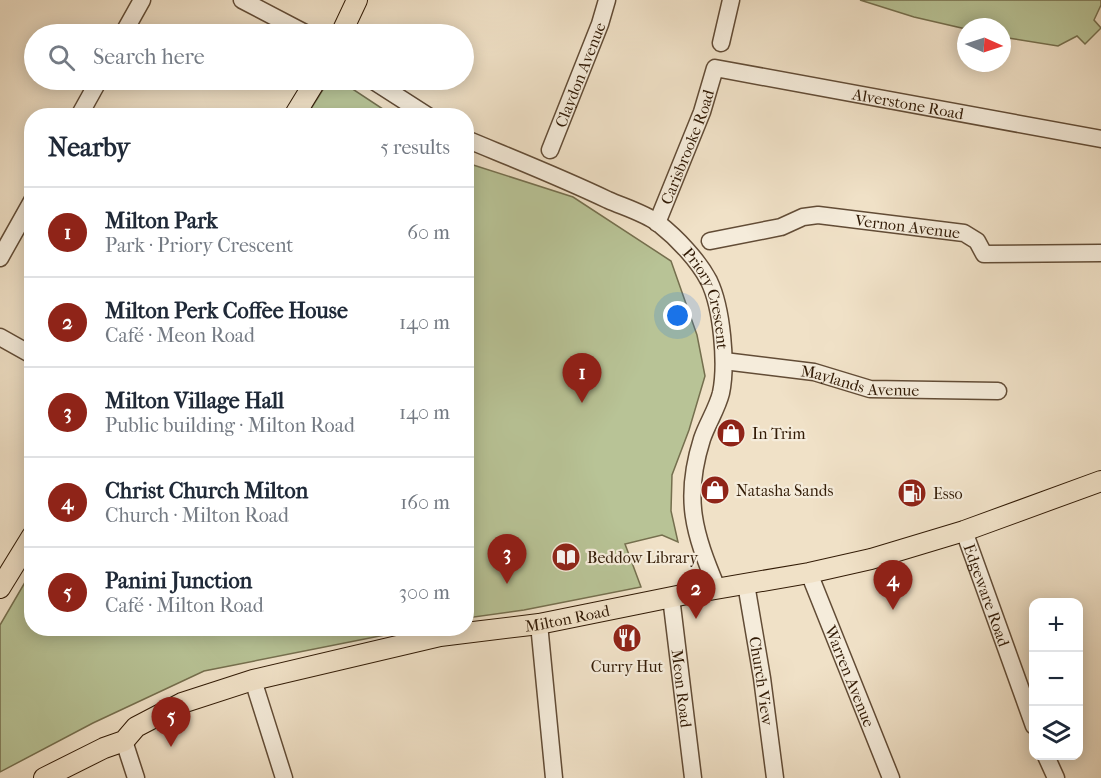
<!DOCTYPE html>
<html lang="en">
<head>
<meta charset="utf-8">
<style>
	body { margin:0; font-family:"IM FELL French Canon",serif; background:#f2f2f3; color:#1f2937 }
	.controls { position:absolute; right:18px; bottom:18px; display:grid; overflow:hidden; border-radius:12px; box-shadow:0 3px 15px #0003 }
	.controls button { width:54px; height:54px; display:grid; place-items:center; padding:0; border:0; border-bottom:2px solid #e0e1e3; background:#fff; color:#1f2937; font:30px sans-serif }
	.compass { position:absolute; left:957px; top:18px; width:54px; height:54px; border-radius:50%; background:#fff; box-shadow:0 3px 15px #0003; rotate:93deg }
	.you { position:absolute; left:678px; top:316px; width:21px; height:21px; margin:-15px; border:4px solid #fff; border-radius:50%; background:#1a73e8; box-shadow:0 0 0 9px #1a73e833 }
	.badge { display:grid; place-items:center; width:39px; height:39px; border-radius:50%; background:#8f2418; color:#fff; font-size:20px; font-weight:700 }
	.pin { position:absolute; translate:-50% -50px; filter:drop-shadow(0 2px 3px #0008) }
	.pin::after { content:''; position:absolute; top:32px; width:21px; height:18px; background:inherit; clip-path:polygon(0 0,100% 0,50% 100%) }
	.list { margin:0; padding:0; list-style:none }
	h2 { display:flex; justify-content:space-between; align-items:center; height:78px; margin:0; padding:0 24px; font-size:26px }
	h2 small { font-size:20px; font-weight:400; color:#747a83 }
	.list li { display:grid; grid-template-columns:39px 1fr auto; gap:18px; align-items:center; box-sizing:border-box; height:90px; padding:0 24px; border-top:2px solid #e0e1e3 }
	.list b { display:block; font-size:22px; white-space:nowrap }
	.list p { margin:0; font-size:20px; white-space:nowrap; color:#747a83 }
	.list em { font-size:20px; font-style:normal; color:#747a83 }
	.icon { flex:none; width:33px; height:33px; fill:none; stroke:currentColor; stroke-width:2; stroke-linecap:round; stroke-linejoin:round }
	.map { position:relative; flex:none; width:1101px; height:778px; overflow:hidden }
	.search { position:absolute; background:#fff; box-shadow:0 3px 15px #0003; left:24px; top:24px; width:450px; height:66px; display:flex; align-items:center; gap:15px; box-sizing:border-box; padding:0 21px; border-radius:33px; color:#747a83; font-size:22px }
	.panel { position:absolute; background:#fff; box-shadow:0 3px 15px #0003; left:24px; top:108px; width:450px; height:528px; border-radius:24px }
	.map>svg:first-child { display:block }
	.green { fill:#b8c396; stroke:#756f4e; stroke-width:1.5 }
	.lines { fill:none; stroke-linecap:round; stroke-linejoin:round }
	.minor-casing { stroke:#624c36; stroke-width:19 }
	.major-casing { stroke:#321b06; stroke-width:22 }
	.minor { stroke:#f5ecdb; stroke-width:16 }
	.major { stroke:#f0e1c7; stroke-width:20 }
	.labels { text-anchor:middle; dominant-baseline:central; stroke-width:4.5; stroke-linejoin:round; paint-order:stroke }
	.street-label { font-size:16px; fill:#321b06; stroke:#f5ecdb }
	.poi-label { font-size:16px; fill:#321b06; stroke:#f5ecdb; text-anchor:start }
</style>
</head>
<body>
<div class="map">
<svg width="1101" height="778" viewBox="0 0 1101 778">
	<rect width="100%" height="100%" fill="#f0e1c7"/>
	<filter id="stains"><feTurbulence type="fractalNoise" baseFrequency=".00333" numOctaves="4"/><feColorMatrix values="0 0 0 0 .2 0 0 0 0 .09 0 0 0 0 .02 0 0 0 .5 -.17"/></filter>
	<radialGradient id="worn" r=".72"><stop offset=".6" stop-color="#630" stop-opacity="0"/><stop offset="1" stop-color="#630" stop-opacity=".3"/></radialGradient>
	<g class="green">
		<path d="M860,0h241v5l-7,15 7,8 -16,16 -8,-8 -19,10 -56,-9v-10h-36v2l-52,-12z"/>
		<path d="M329,80h10l53,35h-85z"/>
		<path d="M467,163l106,34 98,64 26,74 8,41 -16,54 -17,45 -1,36 7,31 -16,-7 -37,9 16,43 -117,23 -57,8z"/>
		<path d="M31,572l1,56 383,1 -211,42 -111,52 -93,49v-147z"/>
	</g>
	<g class="lines">
		<g class="minor-casing">
			<g id="minor">
				<path d="M242,0l65,34"/>
				<path d="M123,34l19,-34"/>
				<path d="M721,43l10,-43"/>
				<path d="M372,80l56,36"/>
				<path d="M79,116l20,-36"/>
				<path id="s1" d="M466,139c48,20 96,39 142,61 16,7 36,13 50,23 19,15 40,37 51,58 13,27 18,83 12,112 -4,16 -14,31 -19,46 -19,60 -8,94 15,149"/>
				<path id="s2" d="M550,150l50,-126 7,-24"/>
				<path id="s3" d="M657,223l45,-111 13,-44 386,71"/>
				<path id="s4" d="M710,241l71,-14 22,-10 15,-2 146,18 13,8 7,13 117,-1"/>
				<path d="M0,258l32,-57"/>
				<path d="M0,337l32,18"/>
				<path id="s5" d="M724,361l90,11 56,17 128,2"/>
				<path id="s6" d="M964,531l70,195"/>
				<path id="s7" d="M809,573l82,205"/>
				<path id="s8" d="M746,584l16,94 13,100"/>
				<path id="s9" d="M671,597l22,181"/>
				<path d="M539,624l15,154"/>
				<path d="M253,680l31,98"/>
				<path d="M124,741l12,37"/>
				<path d="M1046,756l10,22"/>
			</g>
		</g>
		<g class="major-casing">
			<g id="major">
				<path d="M341,34l16,-34"/>
				<path d="M294,116l22,-36"/>
				<path d="M0,588l32,-52"/>
				<path id="s10" d="M44,778l60,-30 20,-7 12,-14 46,-24 71,-23 187,-44 99,-12 153,-31 117,-20 62,-14 93,-28 137,-50"/>
			</g>
		</g>
		<use href="#minor" class="minor"/>
		<use href="#major" class="major"/>
	</g>
	<defs>
		<g id="shop-disc" transform="scale(1.5)"><circle r="9.5" fill="#8f2418" stroke="#f5ecdb"/><path d="M-5-2.5h2.3a2.7 3.5 0 0 1 5.4 0H5L5.5 6h-11ZM-1.5-2.5h3a1.5 2.3 0 0 0-3 0Z" fill="#fff"/></g>
		<g id="fuel-disc" transform="scale(1.5)"><circle r="9.5" fill="#8f2418" stroke="#f5ecdb"/><path d="M-5.5-6h7V0h2V4h1.3V-2.5L3-4.5l.8-.8L6-3V5H2.5V1h-1V6h-7ZM-4.2-4.7v3.2H.2V-4.7Z" fill="#fff"/></g>
		<g id="library-disc" transform="scale(1.5)"><circle r="9.5" fill="#8f2418" stroke="#f5ecdb"/><path d="M-6-4Q-3-5.5-.7-3.5V5Q-3 3-6 4ZM6-4Q3-5.5 .7-3.5V5Q3 3 6 4Z" fill="#fff"/></g>
		<g id="restaurant-disc" transform="scale(1.5)"><circle r="9.5" fill="#8f2418" stroke="#f5ecdb"/><path d="M-5-6h1v4h1v-4h1v4h1v-4h1v5L-1.5 .5V6h-2V.5L-5-1ZM5-6V6H3V1.5H1.5Q1.5-4 5-6Z" fill="#fff"/></g>
	</defs>
	<g fill-rule="evenodd">
		<use href="#shop-disc" x="731" y="433"/>
		<use href="#shop-disc" x="715" y="490"/>
		<use href="#fuel-disc" x="912" y="493"/>
		<use href="#library-disc" x="566" y="557"/>
		<use href="#restaurant-disc" x="627" y="638"/>
	</g>
	<g class="labels">
		<g class="street-label">
			<text stroke="none"><textPath href="#s2" startOffset="81">Claydon Avenue</textPath></text>
			<text stroke="none"><textPath href="#s3" startOffset="362">Alverstone Road</textPath></text>
			<text stroke="none"><textPath href="#s3" startOffset="82">Carisbrooke Road</textPath></text>
			<text stroke="none"><textPath href="#s4" startOffset="202">Vernon Avenue</textPath></text>
			<text stroke="none"><textPath href="#s1" startOffset="303">Priory Crescent</textPath></text>
			<text stroke="none"><textPath href="#s5" startOffset="138">Maylands Avenue</textPath></text>
			<text stroke="none"><textPath href="#s6" startOffset="68">Edgeware Road</textPath></text>
			<text stroke="none"><textPath href="#s10" startOffset="554">Milton Road</textPath></text>
			<text stroke="none"><textPath href="#s7" startOffset="111">Warren Avenue</textPath></text>
			<text stroke="none"><textPath href="#s8" startOffset="98">Church View</textPath></text>
			<text stroke="none"><textPath href="#s9" startOffset="92">Meon Road</textPath></text>
		</g>
		<g class="poi-label">
			<text x="752" y="433">In Trim</text>
			<text x="736" y="490">Natasha Sands</text>
			<text x="933" y="493">Esso</text>
			<text x="587" y="557">Beddow Library</text>
			<text x="627" y="666" text-anchor="middle">Curry Hut</text>
		</g>
	</g>
	<rect width="100%" height="100%" filter="url(#stains)"/>
	<rect width="100%" height="100%" fill="url(#worn)"/>
</svg>
<div class="controls">
<button>+</button>
<button>−</button>
<button><svg class="icon" aria-label="layers" viewBox="0 0 24 24"><path d="M12 4l9 5-9 5-9-5zM3 14l9 5 9-5"/></svg></button>
</div>
<svg class="compass" viewBox="-18 -18 36 36"><path d="M0-13l5 13h-10z" fill="#e53935"/><path d="M0 13l5-13h-10z" fill="#747a83"/></svg>
<div class="you"></div>
<div class="pin badge" style="left:582px;top:403px">1</div>
<div class="pin badge" style="left:696px;top:619px">2</div>
<div class="pin badge" style="left:507px;top:584px">3</div>
<div class="pin badge" style="left:893px;top:610px">4</div>
<div class="pin badge" style="left:171px;top:747px">5</div>
<div class="search"><svg class="icon" aria-label="search" viewBox="0 0 24 24"><circle cx="10" cy="10" r="6"/><path d="M15 15l6 6"/></svg>Search here</div>
<section class="panel">
<h2>Nearby<small>5 results</small></h2>
<ul class="list">
<li><span class="badge">1</span><div><b>Milton Park</b><p>Park · Priory Crescent</p></div><em>60 m</em></li>
<li><span class="badge">2</span><div><b>Milton Perk Coffee House</b><p>Café · Meon Road</p></div><em>140 m</em></li>
<li><span class="badge">3</span><div><b>Milton Village Hall</b><p>Public building · Milton Road</p></div><em>140 m</em></li>
<li><span class="badge">4</span><div><b>Christ Church Milton</b><p>Church · Milton Road</p></div><em>160 m</em></li>
<li><span class="badge">5</span><div><b>Panini Junction</b><p>Café · Milton Road</p></div><em>300 m</em></li>
</ul>
</section>
</div>
</body>
</html>
